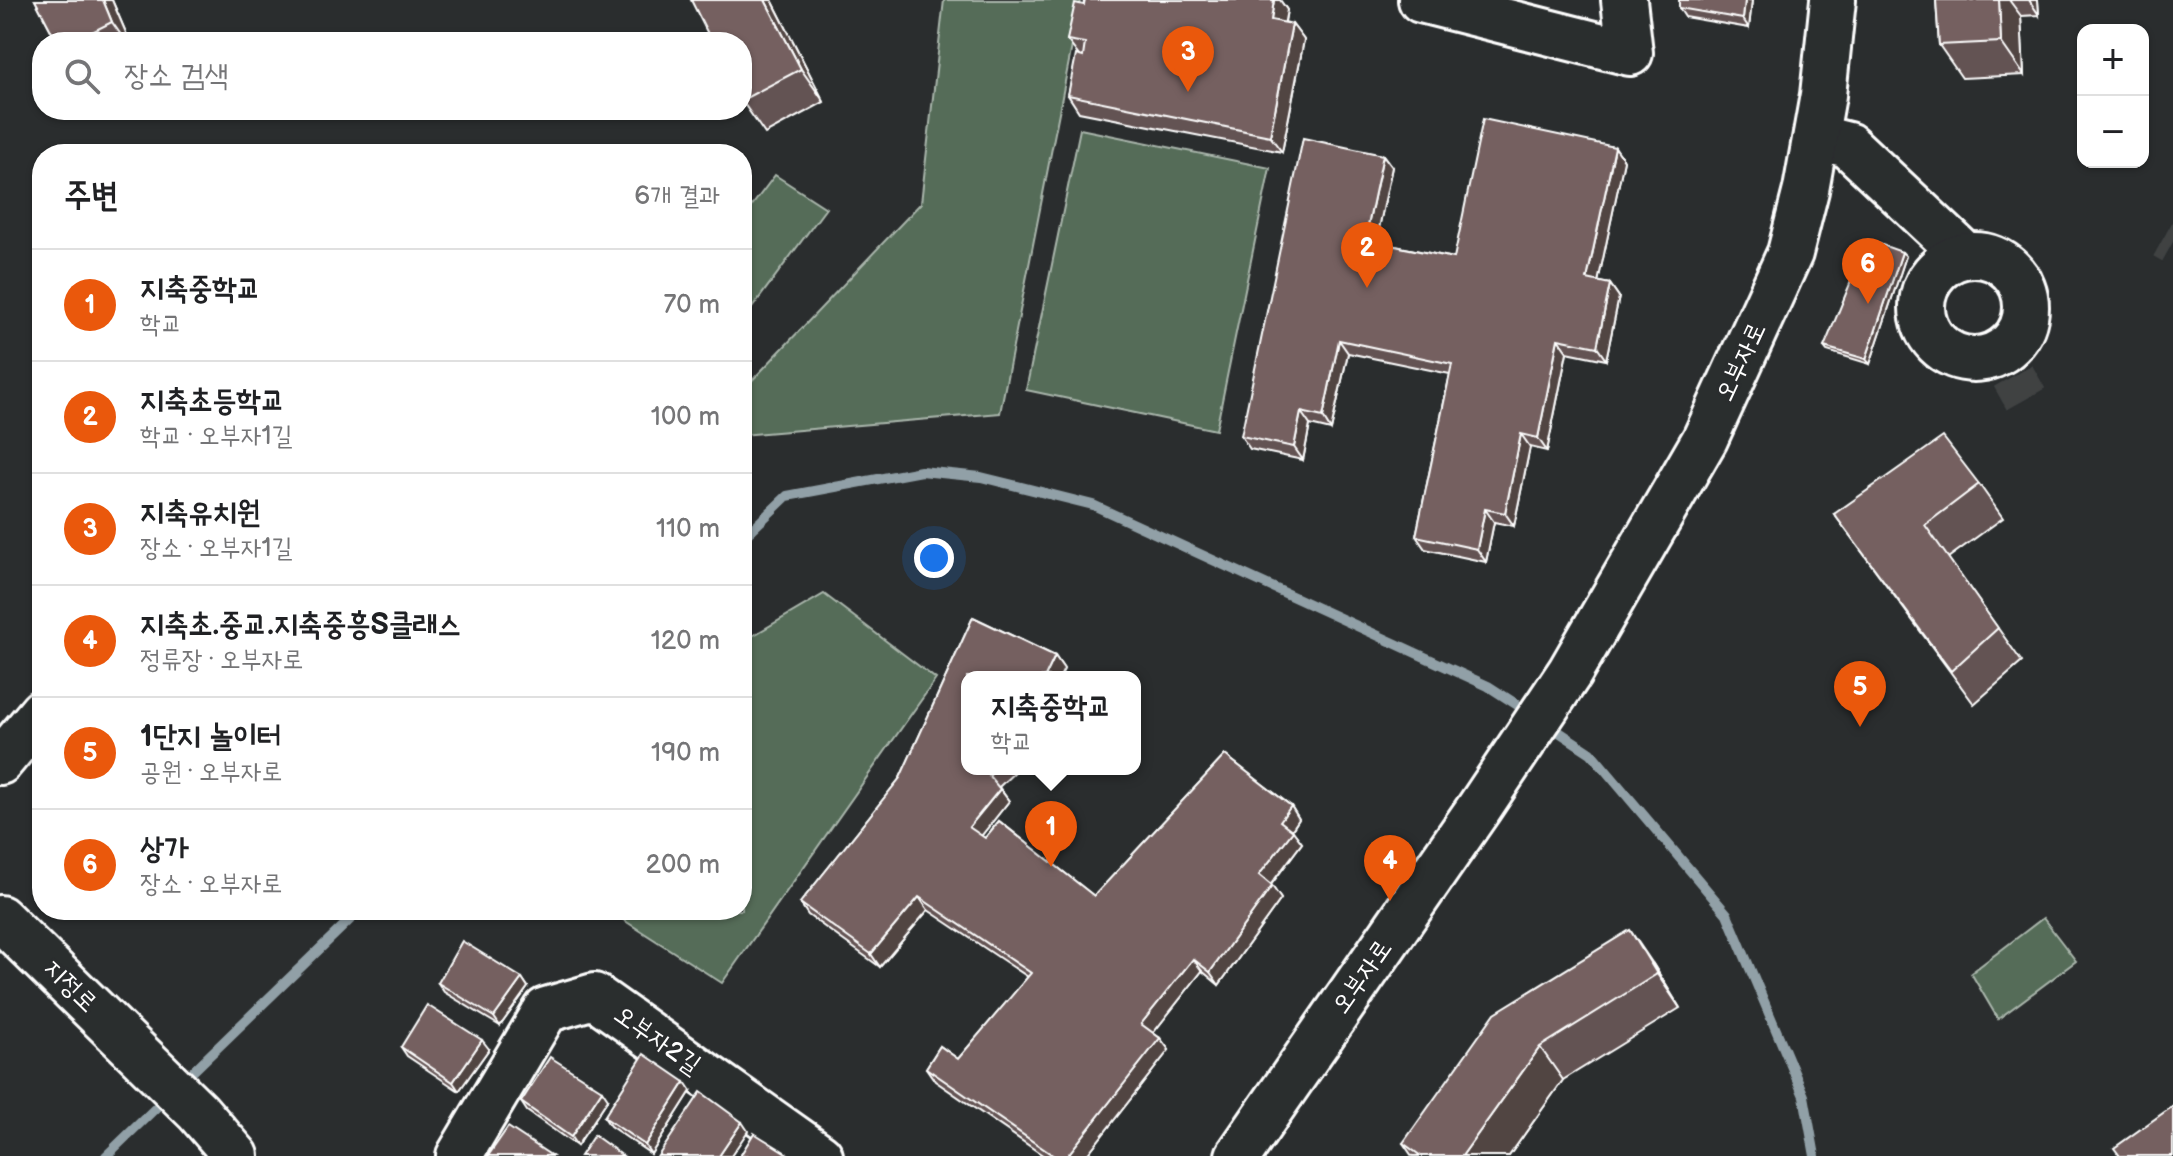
<!DOCTYPE html>
<html lang="ko">
<head>
<meta charset="utf-8">
<style>
	body { margin:0; font-family:"Balsamiq Sans","Poor Story",sans-serif; background:#f6f6f6; color:#202124 }
	.controls { position:absolute; right:24px; top:24px; display:grid; overflow:hidden; border-radius:16px; box-shadow:0 2px 6px #0004 }
	.controls button { width:72px; height:72px; display:grid; place-items:center; padding:0; border:0; border-bottom:2px solid #e0e0e0; background:#fff; color:#202124; font:40px sans-serif }
	.you { position:absolute; left:934px; top:558px; width:28px; height:28px; margin:-20px; border:6px solid #fff; border-radius:50%; background:#1a73e8; box-shadow:0 0 0 12px #1a73e833 }
	.badge { display:grid; place-items:center; width:52px; height:52px; border-radius:50%; background:#ea580c; color:#fff; font-size:26px; font-weight:700 }
	.pin { position:absolute; translate:-50% -66px; filter:drop-shadow(0 2px 4px #0008) }
	.pin::after { content:''; position:absolute; top:42px; width:28px; height:24px; background:inherit; clip-path:polygon(0 0,100% 0,50% 100%) }
	.popup { position:absolute; left:961px; top:671px; width:180px; height:104px; box-sizing:border-box; display:grid; place-content:center; border-radius:16px; background:#fff; filter:drop-shadow(0 2px 6px #0005); font-size:26px; white-space:nowrap; color:#757577 }
	.popup b { font-size:30px; color:#202124 }
	.popup::after { content:''; position:absolute; left:50%; top:100%; margin-left:-16px; border:16px solid transparent; border-top-color:#fff }
	.list { margin:0; padding:0; list-style:none }
	h2 { display:flex; justify-content:space-between; align-items:center; height:104px; margin:0; padding:0 32px; font-size:34px }
	h2 small { font-size:26px; font-weight:400; color:#757577 }
	.list li { display:grid; grid-template-columns:52px 1fr auto; gap:24px; align-items:center; box-sizing:border-box; height:112px; padding:0 32px; border-top:2px solid #e0e0e0 }
	.list b { display:block; font-size:30px; white-space:nowrap }
	.list p { margin:0; font-size:26px; white-space:nowrap; color:#757577 }
	.list em { font-size:26px; font-style:normal; color:#757577 }
	.icon { flex:none; width:44px; height:44px; fill:none; stroke:currentColor; stroke-width:2; stroke-linecap:round; stroke-linejoin:round }
	.map { position:relative; flex:none; width:2173px; height:1156px; overflow:hidden }
	.search { position:absolute; background:#fff; box-shadow:0 2px 6px #0004; left:32px; top:32px; width:720px; height:88px; display:flex; align-items:center; gap:20px; box-sizing:border-box; padding:0 28px; border-radius:32px; color:#757577; font-size:30px }
	.panel { position:absolute; background:#fff; box-shadow:0 2px 6px #0004; left:32px; top:144px; width:720px; height:776px; border-radius:32px }
	.map>svg:first-child { display:block }
	.green { fill:#546c59; stroke:#aab6ac; stroke-width:2 }
	.lines { fill:none; stroke-linecap:round; stroke-linejoin:round }
	.stream { stroke:#91a0a7; stroke-width:10 }
	.minor-tunnel { stroke:#3f4243; stroke-width:44; stroke-dasharray:44 22; stroke-linecap:butt }
	.minor-casing { stroke:#fff; stroke-width:50 }
	.major-casing { stroke:#fff; stroke-width:50 }
	.minor { stroke:#2a2d2e; stroke-width:44 }
	.major { stroke:#2a2d2e; stroke-width:44 }
	.wall { fill:#645353; stroke:#fff; stroke-width:2 }
	.shaded-wall { fill:#514443; stroke:#fff; stroke-width:2 }
	.building { fill:#746160; stroke:#fff; stroke-width:2 }
	.labels { text-anchor:middle; dominant-baseline:central; stroke-width:6; stroke-linejoin:round; paint-order:stroke }
	.street-label { font-size:26px; fill:#fff; stroke:#2a2d2e }
</style>
</head>
<body>
<div class="map">
<svg width="2173" height="1156" viewBox="0 0 2173 1156">
	<rect width="100%" height="100%" fill="#2a2d2e"/>
	<filter id="ink" filterUnits="userSpaceOnUse"><feTurbulence type="fractalNoise" baseFrequency=".0125" numOctaves="2"/><feDisplacementMap in="SourceGraphic" scale="16" xChannelSelector="R" yChannelSelector="G"/><feConvolveMatrix kernelMatrix="1 2 1 2 8 2 1 2 1" color-interpolation-filters="sRGB"/></filter>
	<g filter="url(#ink)">
		<g class="green">
			<path d="M944,0h137l-81,413 -258,22v-44l179,-188z"/>
			<path d="M1080,129l190,39 -54,262 -190,-40z"/>
			<path d="M775,175l51,33 -80,108 -4,-3v-94z"/>
			<path d="M824,594l112,85 -214,304 -114,-73h134v-268z"/>
			<path d="M2043,918l33,43 -78,58 -27,-46z"/>
		</g>
		<g class="lines">
			<g class="stream">
				<path d="M742,539l45,-43 134,-25 60,6 112,28 395,181 42,27"/>
				<path d="M1547,724l44,29 136,161 77,182 11,60"/>
				<path d="M183,1081l177,-171"/>
				<path d="M106,1156l63,-61"/>
			</g>
			<g class="minor-tunnel">
				<path d="M2164,237l9,5"/>
				<path d="M2013,376l13,23"/>
			</g>
			<g class="minor-casing">
				<g id="minor">
					<path d="M1421,0l209,53 -6,-53"/>
					<path d="M1816,137l32,8 117,110"/>
					<circle cx="1974" cy="307" r="52"/>
					<path d="M0,762l42,-50"/>
					<path d="M459,1156l87,-146 48,-14 226,160"/>
				</g>
			</g>
			<g class="major-casing">
				<g id="major">
					<path d="M0,918l198,194 38,44"/>
					<path d="M1238,1156l241,-348 91,-136 135,-233 85,-186 16,-63 17,-95 10,-95"/>
				</g>
			</g>
			<use href="#minor" class="minor"/>
			<use href="#major" class="major"/>
		</g>
		<g class="wall">
			<path d="M35,0h77l18,42h-73z"/>
			<path d="M772,0l52,102 -59,32 -23,-33v-59z"/>
			<path d="M1084,0h196l7,10 -2,12 7,2 12,16 -22,112 -203,-40 -11,-17 11,-39 -12,-16 17,-35z"/>
			<path d="M1679,0h73l-3,28 -64,-11 -6,-9z"/>
			<path d="M1936,0h102l1,15 -18,1 3,59 -62,3 -23,-33z"/>
			<path d="M1615,147l9,13 -26,122 12,2 9,13 -13,63 -39,-8 -20,99 -17,-4 -16,79 -20,-4 -8,40 -61,-13 -9,-13 34,-162 -102,-21 -17,77 -21,-5 -7,35 -53,-11 -9,-13 142,-281 9,12 -16,75 78,16z"/>
			<path d="M1906,256l-36,108 -43,-13 -3,-4z"/>
			<path d="M1979,484l24,34 -55,40 74,104 -48,42 -140,-190z"/>
			<path d="M973,617l82,39 9,13 -4,8h-93v92h51l-19,18 10,14 -28,35 4,2 14,-17 95,75 131,-141 66,51 8,13 -7,11 10,13 -31,42 10,14 -62,86 -17,-14 -49,62 7,5 9,12 -83,106h-42l-109,-75 -9,-13 14,-22 18,13 70,-82 -100,-67 -48,57 -72,-52 -8,-12 100,-125z"/>
			<path d="M1653,964l27,44 -117,72 -54,76h-97l-9,-13z"/>
			<path d="M522,978l6,9 -28,39 -56,-34 -6,-9z"/>
			<path d="M401,1047l88,2 -30,42 -52,-35z"/>
			<path d="M691,1091l-40,63 -41,-28 -6,-9z"/>
			<path d="M608,1099l-31,47 -50,-35 -6,-9z"/>
		</g>
		<g class="shaded-wall">
			<path d="M103,0h9l18,42h-4l-14,-20z"/>
			<path d="M765,0h7l52,102 -23,-33z"/>
			<path d="M1274,0h6l7,10 -5,26 -11,-16z"/>
			<path d="M1745,0h7l-3,28 -6,-9z"/>
			<path d="M1999,0h10l12,16 3,59 -23,-33z"/>
			<path d="M2029,0h9l1,15z"/>
			<path d="M1292,24l12,16 -22,112 -12,-16z"/>
			<path d="M1615,147l9,13 -28,132 -9,-13z"/>
			<path d="M1383,155l9,12 -18,85 -9,-12z"/>
			<path d="M1902,252l4,4 -36,108 -4,-5z"/>
			<path d="M1610,284l9,13 -13,63 -9,-13z"/>
			<path d="M1558,339l9,13 -20,99 -9,-13z"/>
			<path d="M1339,340l9,13 -17,77 -8,-13z"/>
			<path d="M1301,412l9,13 -7,35 -9,-13z"/>
			<path d="M1521,434l9,13 -16,79 -9,-13z"/>
			<path d="M1485,509l9,13 -8,40 -9,-13z"/>
			<path d="M1055,656l9,13 -4,8h-15z"/>
			<path d="M1000,789l9,12 -31,39 -9,-13z"/>
			<path d="M1291,806l8,13 -10,15 -9,-13z"/>
			<path d="M1293,831l9,12 -34,45 -9,-13z"/>
			<path d="M1272,886l9,13 -62,86 -9,-13z"/>
			<path d="M919,897l9,13 -48,57 -9,-13z"/>
			<path d="M1630,930l23,34 27,44 -23,-34z"/>
			<path d="M1193,959l9,12 -52,66 -9,-13z"/>
			<path d="M522,978l6,9 -28,39 -6,-9z"/>
			<path d="M1160,1038l9,12 -83,106h-19z"/>
			<path d="M482,1040l7,9 -30,42 -6,-9z"/>
			<path d="M1540,1047l23,33 -54,76h-47z"/>
			<path d="M685,1082l6,9 -40,63 -6,-9z"/>
			<path d="M602,1090l6,9 -31,47 -6,-9z"/>
			<path d="M742,1122l6,9 -17,25h-12z"/>
		</g>
		<g class="building">
			<path d="M35,0h68l9,22 -40,20h-15z"/>
			<path d="M691,0h74l36,69 -59,31v-58h-30z"/>
			<path d="M1085,0h189l-3,20 21,4 -22,112 -202,-41 8,-40 7,2 2,-14 -18,-3 8,-37 9,2z"/>
			<path d="M1679,0h66l-2,19 -64,-11z"/>
			<path d="M1936,0h63l2,42 -62,3z"/>
			<path d="M1483,119l132,28 -28,132 23,5 -13,63 -39,-8 -20,99 -17,-4 -16,79 -20,-4 -8,40 -61,-13 36,-172 -113,-24 -16,77 -22,-5 -7,35 -53,-11 62,-298 80,17 -18,85 89,18z"/>
			<path d="M1868,240l34,12 -36,107 -42,-12z"/>
			<path d="M1943,437l36,47 -54,41 73,103 -47,43 -117,-157z"/>
			<path d="M973,617l82,39 -10,21h-78v92h29l-7,7 11,13 -31,38 16,11 14,-17 95,75 131,-141 66,51 -11,15 13,10 -34,44 13,11 -62,86 -17,-13 -52,65 19,14 -93,118h-13l-128,-88 14,-22 18,13 73,-86 -112,-76 -48,57 -71,-51 100,-125z"/>
			<path d="M1630,930l27,44 -117,73 -78,109h-41l-18,-13 92,-130z"/>
			<path d="M462,941l60,37 -28,39 -56,-34z"/>
			<path d="M427,1005l55,35 -29,42 -52,-35z"/>
			<path d="M644,1054l41,28 -40,63 -41,-28z"/>
			<path d="M550,1057l52,33 -31,47 -50,-35z"/>
			<path d="M701,1092l41,30 -23,34h-61z"/>
			<path d="M2173,1106v50h-53l-6,-8z"/>
			<path d="M508,1127l44,29h-64z"/>
			<path d="M754,1133l37,23h-51z"/>
			<path d="M594,1135l29,21h-43z"/>
		</g>
	</g>
	<g class="labels">
		<g class="street-label">
			<text transform="translate(1741 362) rotate(-65)">오부자로</text>
			<text transform="translate(1362 977) rotate(-55)">오부자로</text>
			<text transform="translate(70 986) rotate(44)">지정로</text>
			<text transform="translate(657 1040) rotate(35)">오부자2길</text>
		</g>
	</g>
</svg>
<div class="controls">
<button>+</button>
<button>−</button>
</div>
<div class="you"></div>
<div class="pin badge" style="left:1051px;top:867px">1</div>
<div class="popup"><b>지축중학교</b>학교</div>
<div class="pin badge" style="left:1367px;top:288px">2</div>
<div class="pin badge" style="left:1188px;top:92px">3</div>
<div class="pin badge" style="left:1390px;top:901px">4</div>
<div class="pin badge" style="left:1860px;top:727px">5</div>
<div class="pin badge" style="left:1868px;top:304px">6</div>
<div class="search"><svg class="icon" aria-label="search" viewBox="0 0 24 24"><circle cx="10" cy="10" r="6"/><path d="M15 15l6 6"/></svg>장소 검색</div>
<section class="panel">
<h2>주변<small>6개 결과</small></h2>
<ul class="list">
<li><span class="badge">1</span><div><b>지축중학교</b><p>학교</p></div><em>70 m</em></li>
<li><span class="badge">2</span><div><b>지축초등학교</b><p>학교 · 오부자1길</p></div><em>100 m</em></li>
<li><span class="badge">3</span><div><b>지축유치원</b><p>장소 · 오부자1길</p></div><em>110 m</em></li>
<li><span class="badge">4</span><div><b>지축초.중교.지축중흥S클래스</b><p>정류장 · 오부자로</p></div><em>120 m</em></li>
<li><span class="badge">5</span><div><b>1단지 놀이터</b><p>공원 · 오부자로</p></div><em>190 m</em></li>
<li><span class="badge">6</span><div><b>상가</b><p>장소 · 오부자로</p></div><em>200 m</em></li>
</ul>
</section>
</div>
</body>
</html>
